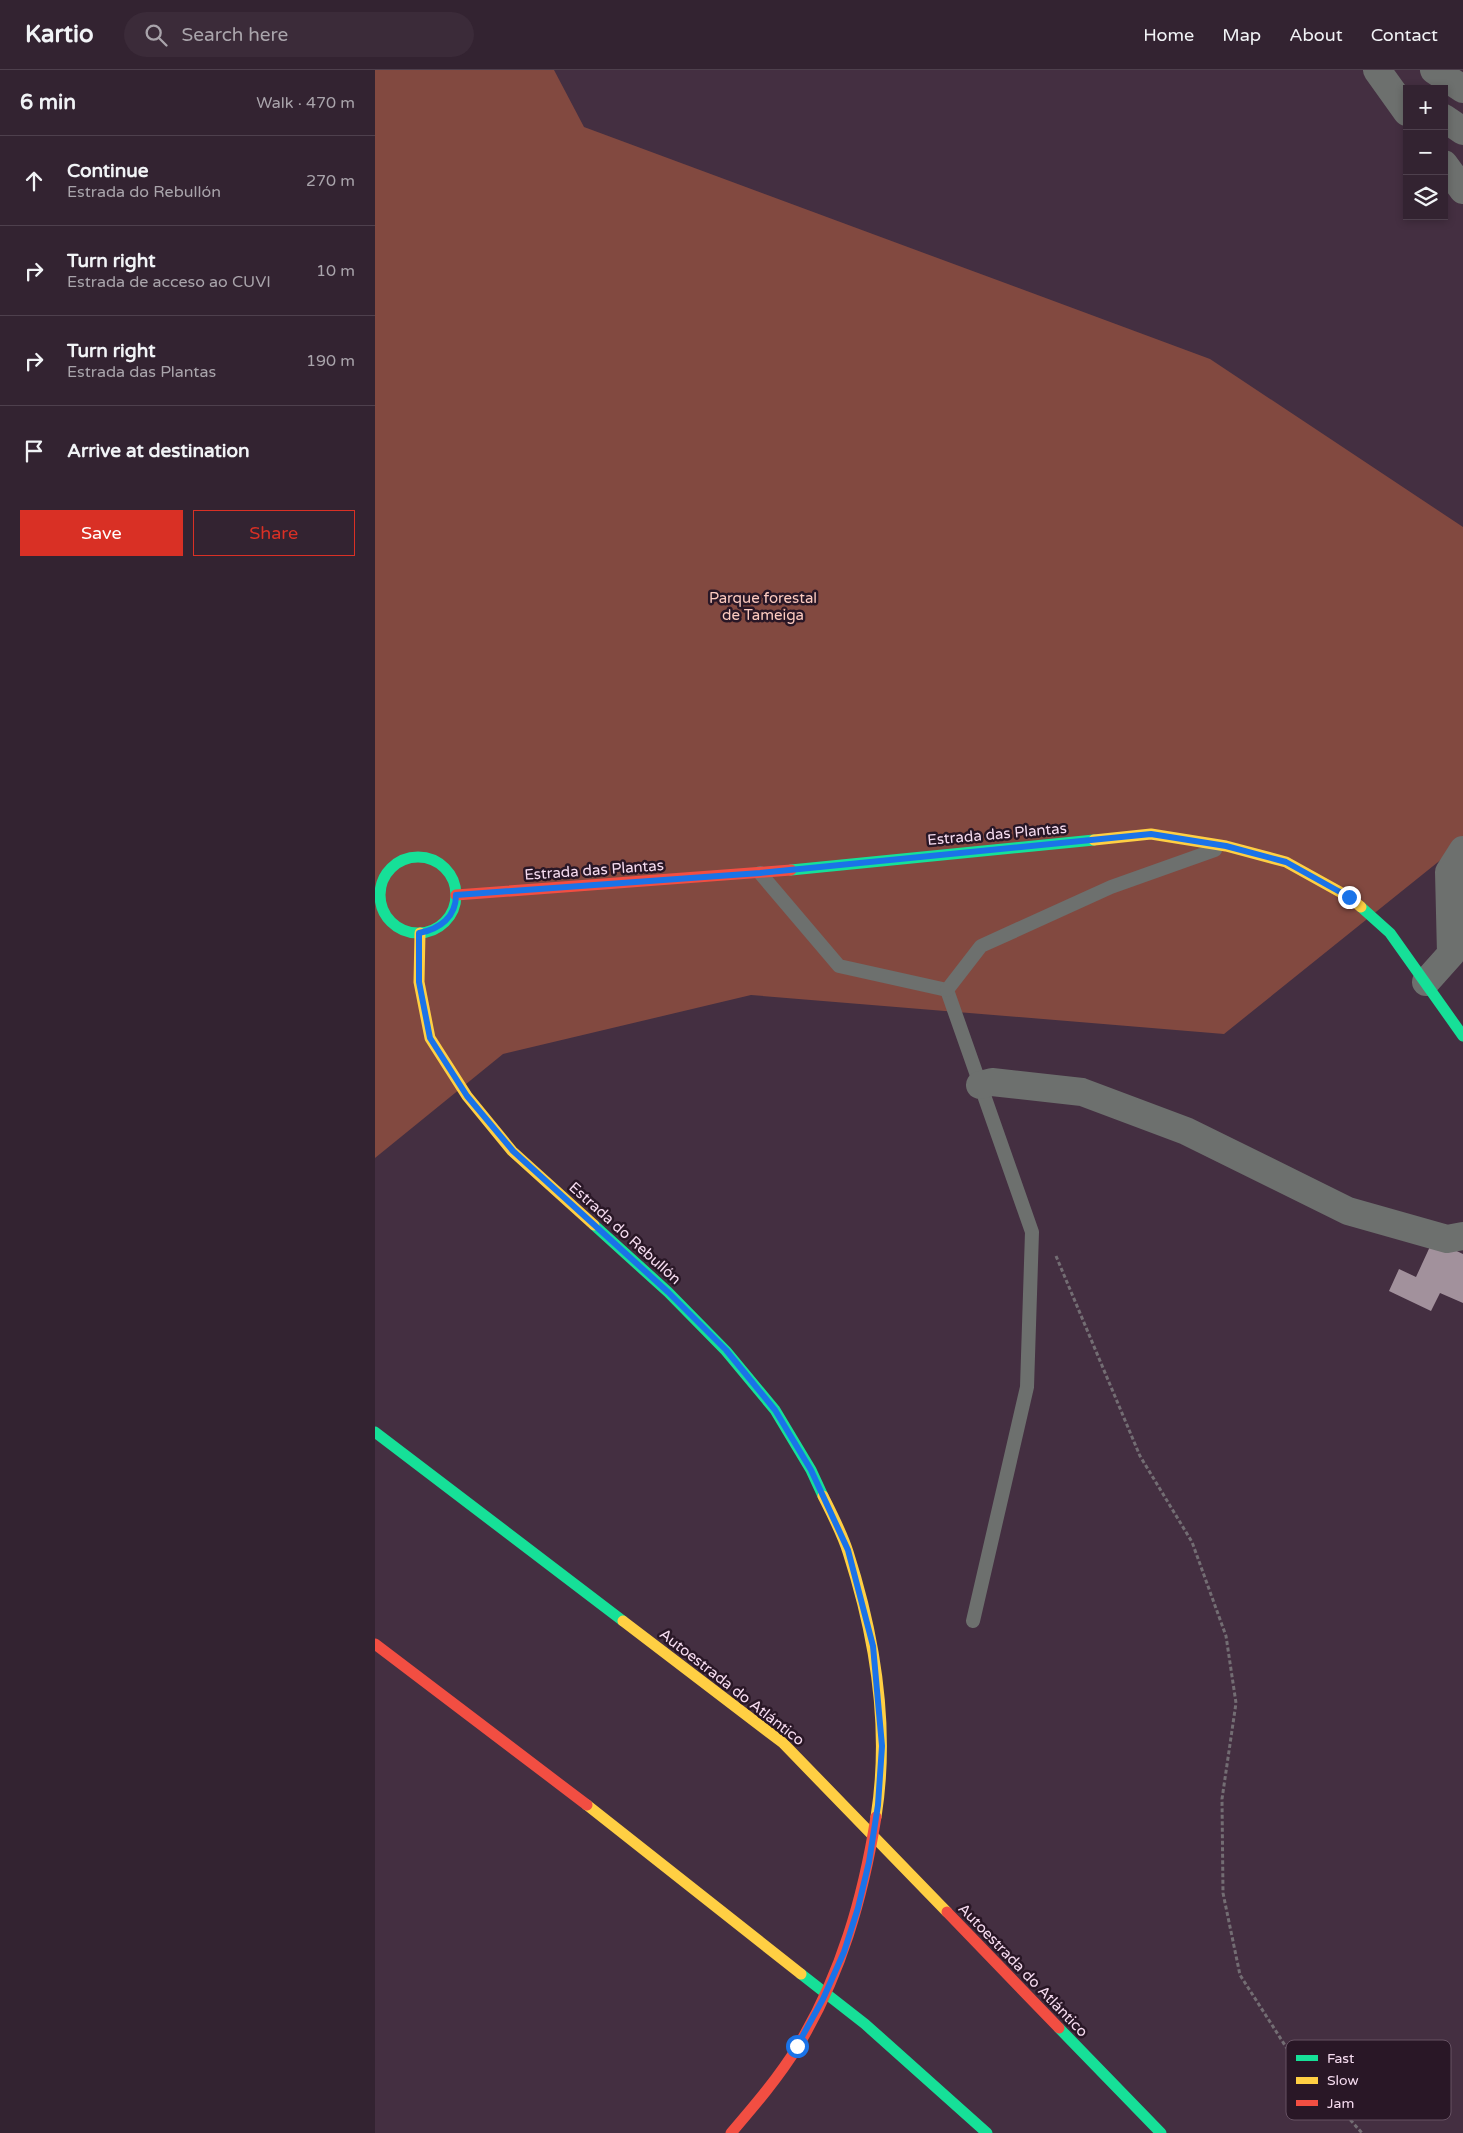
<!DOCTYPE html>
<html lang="en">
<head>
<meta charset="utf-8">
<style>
	body { margin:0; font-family:"Varela Round",sans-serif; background:#3b2b39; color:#f1f3f6 }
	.controls { position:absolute; right:15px; top:15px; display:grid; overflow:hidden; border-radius:0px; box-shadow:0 2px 8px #0003 }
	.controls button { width:45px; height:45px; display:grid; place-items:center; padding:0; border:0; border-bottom:1px solid #4e404d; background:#332331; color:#f1f3f6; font:25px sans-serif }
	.stop { position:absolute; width:15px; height:15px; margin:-11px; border:4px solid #1a73e8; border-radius:50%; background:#fff }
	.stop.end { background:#1a73e8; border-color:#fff; box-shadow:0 1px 5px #0008 }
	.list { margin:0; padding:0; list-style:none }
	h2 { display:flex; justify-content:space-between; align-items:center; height:65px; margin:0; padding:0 20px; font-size:21px }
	h2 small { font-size:16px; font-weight:400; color:#a9a4ab }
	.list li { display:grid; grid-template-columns:32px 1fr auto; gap:15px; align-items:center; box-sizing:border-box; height:90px; padding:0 20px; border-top:1px solid #4e404d }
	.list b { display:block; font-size:19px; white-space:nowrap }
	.list p { margin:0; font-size:16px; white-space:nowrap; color:#a9a4ab }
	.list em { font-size:16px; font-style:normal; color:#a9a4ab }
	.actions { display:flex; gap:10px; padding:15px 20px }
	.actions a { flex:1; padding:11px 0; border:1px solid #d93025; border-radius:0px; text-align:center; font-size:18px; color:#d93025 }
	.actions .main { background:#d93025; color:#fff }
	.icon { flex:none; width:28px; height:28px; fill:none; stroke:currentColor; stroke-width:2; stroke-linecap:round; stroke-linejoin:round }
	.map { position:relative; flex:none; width:1088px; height:2063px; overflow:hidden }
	header { display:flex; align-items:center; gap:30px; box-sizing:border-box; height:70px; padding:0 25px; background:#332331; border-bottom:1px solid #4e404d }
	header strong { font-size:24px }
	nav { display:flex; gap:28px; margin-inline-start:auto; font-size:18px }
	.search { width:350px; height:45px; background:#3b2b39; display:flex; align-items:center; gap:12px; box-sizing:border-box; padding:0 18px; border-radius:28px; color:#a9a4ab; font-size:19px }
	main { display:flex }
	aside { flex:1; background:#332331 }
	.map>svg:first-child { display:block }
	.green { fill:#824940 }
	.building { fill:#a2919c }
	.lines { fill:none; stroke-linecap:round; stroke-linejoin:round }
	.path { stroke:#736d73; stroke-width:3; stroke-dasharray:4 2.5; stroke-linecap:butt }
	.lane { stroke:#6d706e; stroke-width:14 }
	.street { stroke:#6d706e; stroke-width:28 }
	.fast { stroke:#16e098; stroke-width:11 }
	.slow { stroke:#ffcf43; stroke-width:11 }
	.jam { stroke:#f24e42; stroke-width:11 }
	.route { stroke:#1a73e8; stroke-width:6 }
	.labels { text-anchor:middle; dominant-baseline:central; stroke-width:5; stroke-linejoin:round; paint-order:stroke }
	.park-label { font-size:15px; fill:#fccabf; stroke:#291726 }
	.street-label { font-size:15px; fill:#f6dcf0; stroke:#291726 }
	.key { fill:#291726; stroke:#665263; stroke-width:1 }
	.key-label { font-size:14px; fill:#f6dcf0 }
</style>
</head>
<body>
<header>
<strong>Kartio</strong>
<div class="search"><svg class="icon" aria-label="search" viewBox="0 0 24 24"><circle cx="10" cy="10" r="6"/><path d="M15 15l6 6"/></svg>Search here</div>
<nav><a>Home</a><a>Map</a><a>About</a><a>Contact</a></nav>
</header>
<main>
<aside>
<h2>6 min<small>Walk · 470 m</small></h2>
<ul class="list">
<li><svg class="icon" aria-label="ahead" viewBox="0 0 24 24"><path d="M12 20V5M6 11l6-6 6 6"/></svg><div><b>Continue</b><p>Estrada do Rebullón</p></div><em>270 m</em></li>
<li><svg class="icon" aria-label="right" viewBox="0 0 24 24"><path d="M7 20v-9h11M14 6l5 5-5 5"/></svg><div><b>Turn right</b><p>Estrada de acceso ao CUVI</p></div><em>10 m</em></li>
<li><svg class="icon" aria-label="right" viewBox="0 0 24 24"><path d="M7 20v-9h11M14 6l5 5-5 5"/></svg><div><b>Turn right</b><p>Estrada das Plantas</p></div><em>190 m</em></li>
<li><svg class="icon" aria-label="arrive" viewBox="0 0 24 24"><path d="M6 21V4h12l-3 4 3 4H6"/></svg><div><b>Arrive at destination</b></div></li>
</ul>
<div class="actions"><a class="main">Save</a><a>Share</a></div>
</aside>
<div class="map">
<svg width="1088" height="2063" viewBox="0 0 1088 2063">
	<rect width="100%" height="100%" fill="#442f41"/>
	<path class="green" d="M0,0h179l30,57 626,232 253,168v315l-239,192 -473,-39 -248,59 -128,104z"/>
	<path class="building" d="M1058,1170l30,14v49l-23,-10 -9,18 -42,-20 10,-22 17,8z"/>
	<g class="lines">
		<path class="path" d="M681,1186l84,200 52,86 34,94 10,67 -14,96 1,94 17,82 48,75 74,83"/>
		<g class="lane">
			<path d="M385,803l79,93 108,24"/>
			<path d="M572,920l85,242 -5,155 -54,234"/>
			<path d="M572,920l34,-44 130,-59 104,-37"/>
		</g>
		<g class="street">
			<path d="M1002,0l30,42"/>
			<path d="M1059,0l29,19"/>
			<path d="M1069,48l19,13"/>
			<path d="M1069,94l19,26"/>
			<path d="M1051,912l25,-28 -2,-82 14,-22"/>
			<path d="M605,1015l12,-3 90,10 104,39 162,80 99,28 16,-3"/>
		</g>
		<g class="fast">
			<circle cx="43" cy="825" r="38"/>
			<path d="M416,800l303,-30"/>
			<path d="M986,837l29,26 73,103"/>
			<path d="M219,1155l74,67 58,59 49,59 36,60 12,26"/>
			<path d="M0,1362l248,189"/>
			<path d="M426,1904l64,50 122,109"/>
			<path d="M684,1958l102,105"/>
		</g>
		<g class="slow">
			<path d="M719,770l57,-6 75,12 60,16 63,35 12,10"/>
			<path d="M45,863l-1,49 11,56 37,58 45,55 82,74"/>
			<path d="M448,1426c9,18 19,37 25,56 27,84 42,177 28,265"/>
			<path d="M248,1551l160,122 164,169"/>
			<path d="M212,1735l214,169"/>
		</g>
		<g class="jam">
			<path d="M81,825l335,-25"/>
			<path d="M0,1574l212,161"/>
			<path d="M572,1842l112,116"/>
			<path d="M356,2063c24,-28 48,-56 67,-87 43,-71 65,-148 78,-229"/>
		</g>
	</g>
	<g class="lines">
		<path class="route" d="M422,1976l26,-47 21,-47 14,-44 11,-46 9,-57 4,-59 -9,-100 -25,-96 -37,-80 -36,-60 -49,-60 -58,-58 -155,-141 -46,-55 -37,-58 -11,-56v-49c21,-4 37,-16 37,-38l304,-22 391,-39 75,12 60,16 63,35"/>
	</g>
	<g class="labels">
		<g class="park-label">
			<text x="388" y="528">Parque forestal<tspan x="388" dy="17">de Tameiga</tspan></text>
		</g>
		<g class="street-label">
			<text transform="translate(622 764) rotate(-5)">Estrada das Plantas</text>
			<text transform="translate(219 800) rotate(-4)">Estrada das Plantas</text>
			<text transform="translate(250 1163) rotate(42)">Estrada do Rebullón</text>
			<text transform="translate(357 1617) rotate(38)">Autoestrada do Atlántico</text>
			<text transform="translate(648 1900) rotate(46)">Autoestrada do Atlántico</text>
		</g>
	</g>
	<rect x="911" y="1970" width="165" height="80" rx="8" class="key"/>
	<rect x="921" y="1985" width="22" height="6" fill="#16e098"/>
	<rect x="921" y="2007" width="22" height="7" fill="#ffcf43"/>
	<rect x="921" y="2030" width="22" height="6" fill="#f24e42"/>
	<g class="key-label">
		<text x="952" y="1993">Fast</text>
		<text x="952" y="2015">Slow</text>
		<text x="952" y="2038">Jam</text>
	</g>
</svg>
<div class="controls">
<button>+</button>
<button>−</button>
<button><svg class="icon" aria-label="layers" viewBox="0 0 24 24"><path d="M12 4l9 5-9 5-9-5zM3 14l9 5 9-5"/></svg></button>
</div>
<div class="stop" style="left:422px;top:1976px"></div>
<div class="stop end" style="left:974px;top:827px"></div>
</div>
</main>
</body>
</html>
